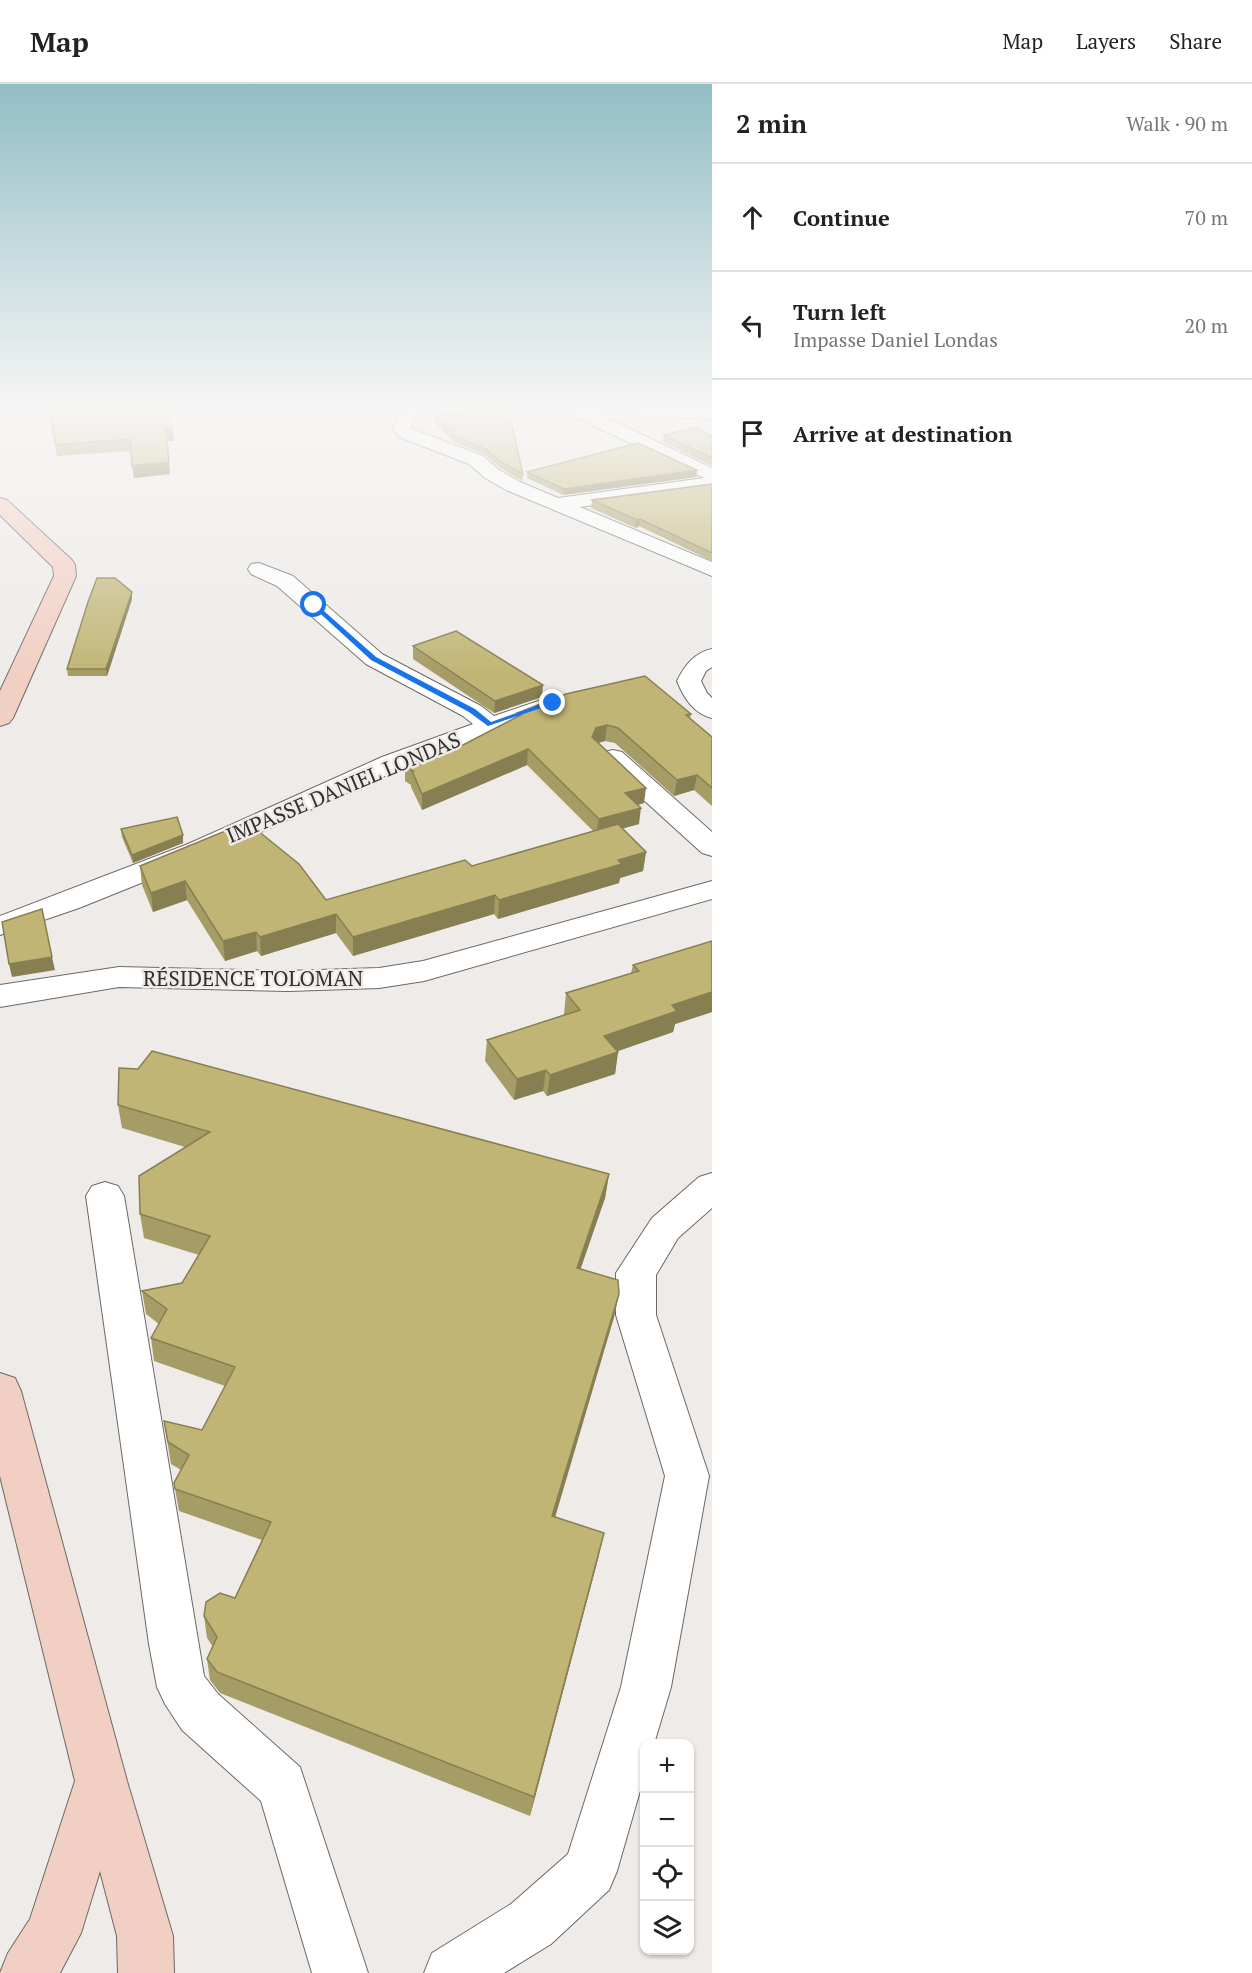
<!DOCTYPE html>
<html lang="en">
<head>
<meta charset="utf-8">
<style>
	body { margin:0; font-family:"PT Serif",serif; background:#f2f2f2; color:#222 }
	.controls { position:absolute; right:18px; bottom:18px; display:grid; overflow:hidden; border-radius:12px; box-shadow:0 2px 4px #0004 }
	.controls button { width:54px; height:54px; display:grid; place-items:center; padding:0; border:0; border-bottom:2px solid #e0e0e0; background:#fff; color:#222; font:30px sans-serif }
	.stop { position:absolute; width:18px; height:18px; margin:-14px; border:4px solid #1a73e8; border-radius:50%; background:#fff }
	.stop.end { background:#1a73e8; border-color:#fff; box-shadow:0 2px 6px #0008 }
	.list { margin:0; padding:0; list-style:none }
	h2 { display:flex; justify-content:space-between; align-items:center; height:78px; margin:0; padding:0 24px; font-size:26px }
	h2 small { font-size:20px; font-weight:400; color:#767676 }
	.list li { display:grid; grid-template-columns:39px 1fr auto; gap:18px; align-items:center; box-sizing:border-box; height:108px; padding:0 24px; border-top:2px solid #e0e0e0 }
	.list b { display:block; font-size:22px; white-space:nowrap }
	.list p { margin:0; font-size:20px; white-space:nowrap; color:#767676 }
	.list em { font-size:20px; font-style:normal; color:#767676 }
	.icon { flex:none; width:33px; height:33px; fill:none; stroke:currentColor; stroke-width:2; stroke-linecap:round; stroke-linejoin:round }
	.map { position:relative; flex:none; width:712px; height:1889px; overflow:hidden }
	header { display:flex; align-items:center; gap:36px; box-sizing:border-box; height:84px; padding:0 30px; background:#fff; border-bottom:2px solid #e0e0e0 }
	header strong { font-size:28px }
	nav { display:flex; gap:33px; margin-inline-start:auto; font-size:21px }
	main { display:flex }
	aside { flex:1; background:#fff }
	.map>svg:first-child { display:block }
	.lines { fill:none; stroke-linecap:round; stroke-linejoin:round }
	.minor-casing { stroke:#6b6966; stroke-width:2 }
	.secondary-casing { stroke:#6b6966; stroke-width:2 }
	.minor { fill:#fff; fill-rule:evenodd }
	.secondary { fill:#f2cfc3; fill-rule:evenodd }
	.wall { fill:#a69c65 }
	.shaded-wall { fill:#877f52 }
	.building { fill:#c1b575; stroke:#877f52; stroke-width:1.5 }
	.route { fill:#1a73e8 }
	.labels { text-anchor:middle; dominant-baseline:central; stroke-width:5; stroke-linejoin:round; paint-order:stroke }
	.street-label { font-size:21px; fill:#31302f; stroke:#eeebe8 }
</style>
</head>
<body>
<header>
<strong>Map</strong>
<nav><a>Map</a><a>Layers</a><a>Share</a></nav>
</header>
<main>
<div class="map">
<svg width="712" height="1889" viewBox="0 0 712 1889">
	<rect width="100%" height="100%" fill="#eeebe8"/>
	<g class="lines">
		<g class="minor-casing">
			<g id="minor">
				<path d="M403,325h18l-10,18 1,2 71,27 16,14 21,12 38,16 146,-20 -137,-65 -3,-4h148v10l-113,-5 113,54v21l-132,18 132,55v14l-206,-86 -21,-12 -16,-14 -70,-27 -6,-10z"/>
				<path d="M259,479l34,13 89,78 99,52 13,10 59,-20 9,2 3,5 -3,5 -162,61 -192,87 -129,52 -79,27v-19l188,-72 194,-87 91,-33 -10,-8 -97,-52 -89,-78 -26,-12 -3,-5 3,-5z"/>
				<path d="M712,565v18l-6,4 -5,10 6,12 5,5v20c-19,-5 -28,-20 -35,-37 8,-16 17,-28 35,-32z"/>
				<path d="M613,666l9,2 90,80v24l-10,-3 -98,-89 -4,-6 4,-6z"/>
				<path d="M712,797v18l-288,82 -45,7 -91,3 -169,-4 -119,20v-22l119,-18 169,4 91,-3 44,-7z"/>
				<path d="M712,1089v35l-34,30 -22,37v40l53,161 -38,211 -17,57h-10v33l-27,94 -8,19 -58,54 -47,29h-80l8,-20 79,-49 57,-50 53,-167 44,-211 -49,-161v-42l36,-55 47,-41z"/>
				<path d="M105,1098l13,4 6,10 80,480 14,18 82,73 68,206h-56l-51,-172 -79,-71 -17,-26 -8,-17 -8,-43 -63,-448 6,-10z"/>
			</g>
		</g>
		<g class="secondary-casing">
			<g id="secondary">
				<path d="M0,414l7,2 65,60 3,5 1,11 -63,142 -4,5 -9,3v-35l54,-115 -1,-9 -53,-52z"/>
				<path d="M0,1289l15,5 6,13 106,390 46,155 1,37h-56l-1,-37 -17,-65 -19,62 -21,40h-60l8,-20 22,-34 45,-138 -75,-305z"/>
			</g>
		</g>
		<use href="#minor" class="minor"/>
		<use href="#secondary" class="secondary"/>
	</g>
	<g class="wall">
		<path d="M48,325h117l9,32h-7l3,33 -36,4 -3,-27 -74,5z"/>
		<path d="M463,325h45l15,65 -1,7 -22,-13 -16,-14 -29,-11 -21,-21v-6l29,-4z"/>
		<path d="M664,351l48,2v29l-49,-24z"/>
		<path d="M697,386l-1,7 -133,18 -36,-17v-6z"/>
		<path d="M712,400v77l-73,-35 -3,2 -45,-20 1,-8z"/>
		<path d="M132,515l-25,77h-39l-1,-7z"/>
		<path d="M413,562l129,51 -48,16 -81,-54z"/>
		<path d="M517,629l174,1 -1,5 22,18v69l-18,-16 -20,6 -59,-53 -10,-2 -7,2 46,60 -6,2 1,19 -17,5 24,23 -3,19 -23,7 -1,5 -121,36 -4,-5 -141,42 -17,-23 -75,23 -4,-5 -32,10 -38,-61 -34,12 -11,-27 -2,-19 186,34 146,-34 121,-35 -66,-66 -105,45 -11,-23v-2l-6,-4v-16l56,-19 56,-28z"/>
		<path d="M121,745l62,6v8l-50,20 -11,-26z"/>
		<path d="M712,857v71l-37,12 -2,8 -56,19 1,1 -3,22 -68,22 -4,-5 -29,9 -29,-39 2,-21 77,-25v-1l2,-21 65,-20 2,-8z"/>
		<path d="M118,1021l491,69 -4,24 -25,71 39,25 -5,23 -59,199 44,39 -69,261 -310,-123 -10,-13 -3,-21 6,-12 -6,-9 -3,-22 31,-18 27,-58 -83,-29 -5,-28 7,-13 -10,-6 -7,-43 38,9 23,-44 -71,-25 -3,-23 8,-14 -13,-10 -4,-23 40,-8 17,-28 -55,-17 -4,-24 45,-67 -63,-19z"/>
	</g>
	<g class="shaded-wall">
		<path d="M173,345l1,12h-7l-1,-11z"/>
		<path d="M169,378l1,12 -36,4 -2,-12z"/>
		<path d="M697,386l-1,7 -133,18 1,-6z"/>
		<path d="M640,435l-1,7 -3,2 1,-8z"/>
		<path d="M132,508v7l-25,77 -1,-7z"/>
		<path d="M543,601l-1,12 -48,16 1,-12z"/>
		<path d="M607,641l-2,16 -11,3 -2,-7 4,-9z"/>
		<path d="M528,665l-1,16 -105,45v-16z"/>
		<path d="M697,691l-3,15 -20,6 3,-16z"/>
		<path d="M646,704l-2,15 -21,6 2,-16z"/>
		<path d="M641,724l-2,16 -43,11 3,-16z"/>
		<path d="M183,751v8l-50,20 -1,-8z"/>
		<path d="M646,768l-3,19 -23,7 -1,5 -121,36 1,-19 119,-40z"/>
		<path d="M185,797l2,19 -34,12 -2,-19z"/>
		<path d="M495,811l-1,19 -141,42v-19z"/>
		<path d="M336,830v19l-75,23 -1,-19z"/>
		<path d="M256,848l1,19 -32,10 -2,-20z"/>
		<path d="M52,873l3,13 -43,7 -3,-13z"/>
		<path d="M712,908v20l-37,12 -2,8 -72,25 3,-21 68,-31z"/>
		<path d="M618,968l-3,22 -68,22 3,-21z"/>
		<path d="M546,986l-3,21 -29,9 3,-21z"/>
		<path d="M609,1090l-4,24 -32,93 4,-23z"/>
		<path d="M619,1210l-5,23 -65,221 3,-22z"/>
		<path d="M604,1449l-5,22 -69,261 4,-19z"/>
	</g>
	<g class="building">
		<path d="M49,325h116l8,20 -7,1 3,32 -37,4 -2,-27 -74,6z"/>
		<path d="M464,325h44l15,65 -22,-12 -17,-14 -28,-11 -22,-21 30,-4z"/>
		<path d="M696,343l16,10v21l-48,-23z"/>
		<path d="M638,359l59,27 -133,19 -37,-17z"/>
		<path d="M712,400v69l-72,-34 -3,1 -45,-20z"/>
		<path d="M97,494h18l17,14 -26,77h-39l21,-67z"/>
		<path d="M456,547l87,54 -48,16 -82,-55z"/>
		<path d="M645,592l46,38 -5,1 26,22v51l-15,-13 -20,5 -59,-52 -11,-3 -11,3 -4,9 54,51 -21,5 16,15 -42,11 -71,-70 -106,45 -10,-23h1l-8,-6 56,-19 60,-31 -4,-2 49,-19z"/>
		<path d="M177,733l6,18 -51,20 -11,-26z"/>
		<path d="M247,738l52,42 27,36 139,-40 7,6 146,-42 28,28 -28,8 4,4 -123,36 -4,-5 -142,42 -17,-23 -76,23 -4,-5 -33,9 -38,-60 -34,12 -11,-27z"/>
		<path d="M42,825l10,48 -43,7 -7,-42z"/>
		<path d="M712,857v51l-40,13 5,6 -73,25 14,16 -68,23 -4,-5 -29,9 -30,-39 93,-30 -14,-17 73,-22 -6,-6z"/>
		<path d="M152,967l457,123 -32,94 41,12 1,14 -67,222 52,17 -70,264 -317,-125 -10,-13 10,-22 -13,-21 2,-14 14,-9 15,5 36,-76 -96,-33 -1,-6 15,-28 -21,-13 -4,-21 38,9 33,-63 -84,-29 16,-29 -25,-18 40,-8 28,-47 -70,-22 -1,-38 71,-44 -92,-27 1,-37 19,1z"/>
	</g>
	<linearGradient id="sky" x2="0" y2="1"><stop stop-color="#92bec6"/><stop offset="0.55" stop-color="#f7f6f5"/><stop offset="1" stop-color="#f7f6f5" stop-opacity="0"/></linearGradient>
	<rect width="712" height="589" fill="url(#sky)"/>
	<path class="route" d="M312,520h4l60,53 99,52 16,13 59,-21 6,2 -68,23 -19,-14 -98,-52 -59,-54z"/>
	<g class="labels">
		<g class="street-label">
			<text transform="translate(343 703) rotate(-23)">IMPASSE DANIEL LONDAS</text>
			<text x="253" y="894">RÉSIDENCE TOLOMAN</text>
		</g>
	</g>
</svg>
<div class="controls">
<button>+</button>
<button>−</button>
<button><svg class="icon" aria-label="locate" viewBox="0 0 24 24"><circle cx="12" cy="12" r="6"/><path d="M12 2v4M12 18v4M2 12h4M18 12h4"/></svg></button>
<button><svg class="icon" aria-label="layers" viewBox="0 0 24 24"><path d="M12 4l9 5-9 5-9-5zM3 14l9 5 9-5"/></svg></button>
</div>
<div class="stop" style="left:314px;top:521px"></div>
<div class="stop end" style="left:553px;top:619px"></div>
</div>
<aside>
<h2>2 min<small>Walk · 90 m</small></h2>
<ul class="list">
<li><svg class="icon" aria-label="ahead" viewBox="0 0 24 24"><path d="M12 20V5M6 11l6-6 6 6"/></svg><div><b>Continue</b></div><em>70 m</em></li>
<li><svg class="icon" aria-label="left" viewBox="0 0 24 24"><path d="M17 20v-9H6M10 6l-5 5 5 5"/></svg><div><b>Turn left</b><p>Impasse Daniel Londas</p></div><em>20 m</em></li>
<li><svg class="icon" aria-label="arrive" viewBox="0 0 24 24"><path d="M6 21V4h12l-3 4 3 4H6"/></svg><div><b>Arrive at destination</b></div></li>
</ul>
</aside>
</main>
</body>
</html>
